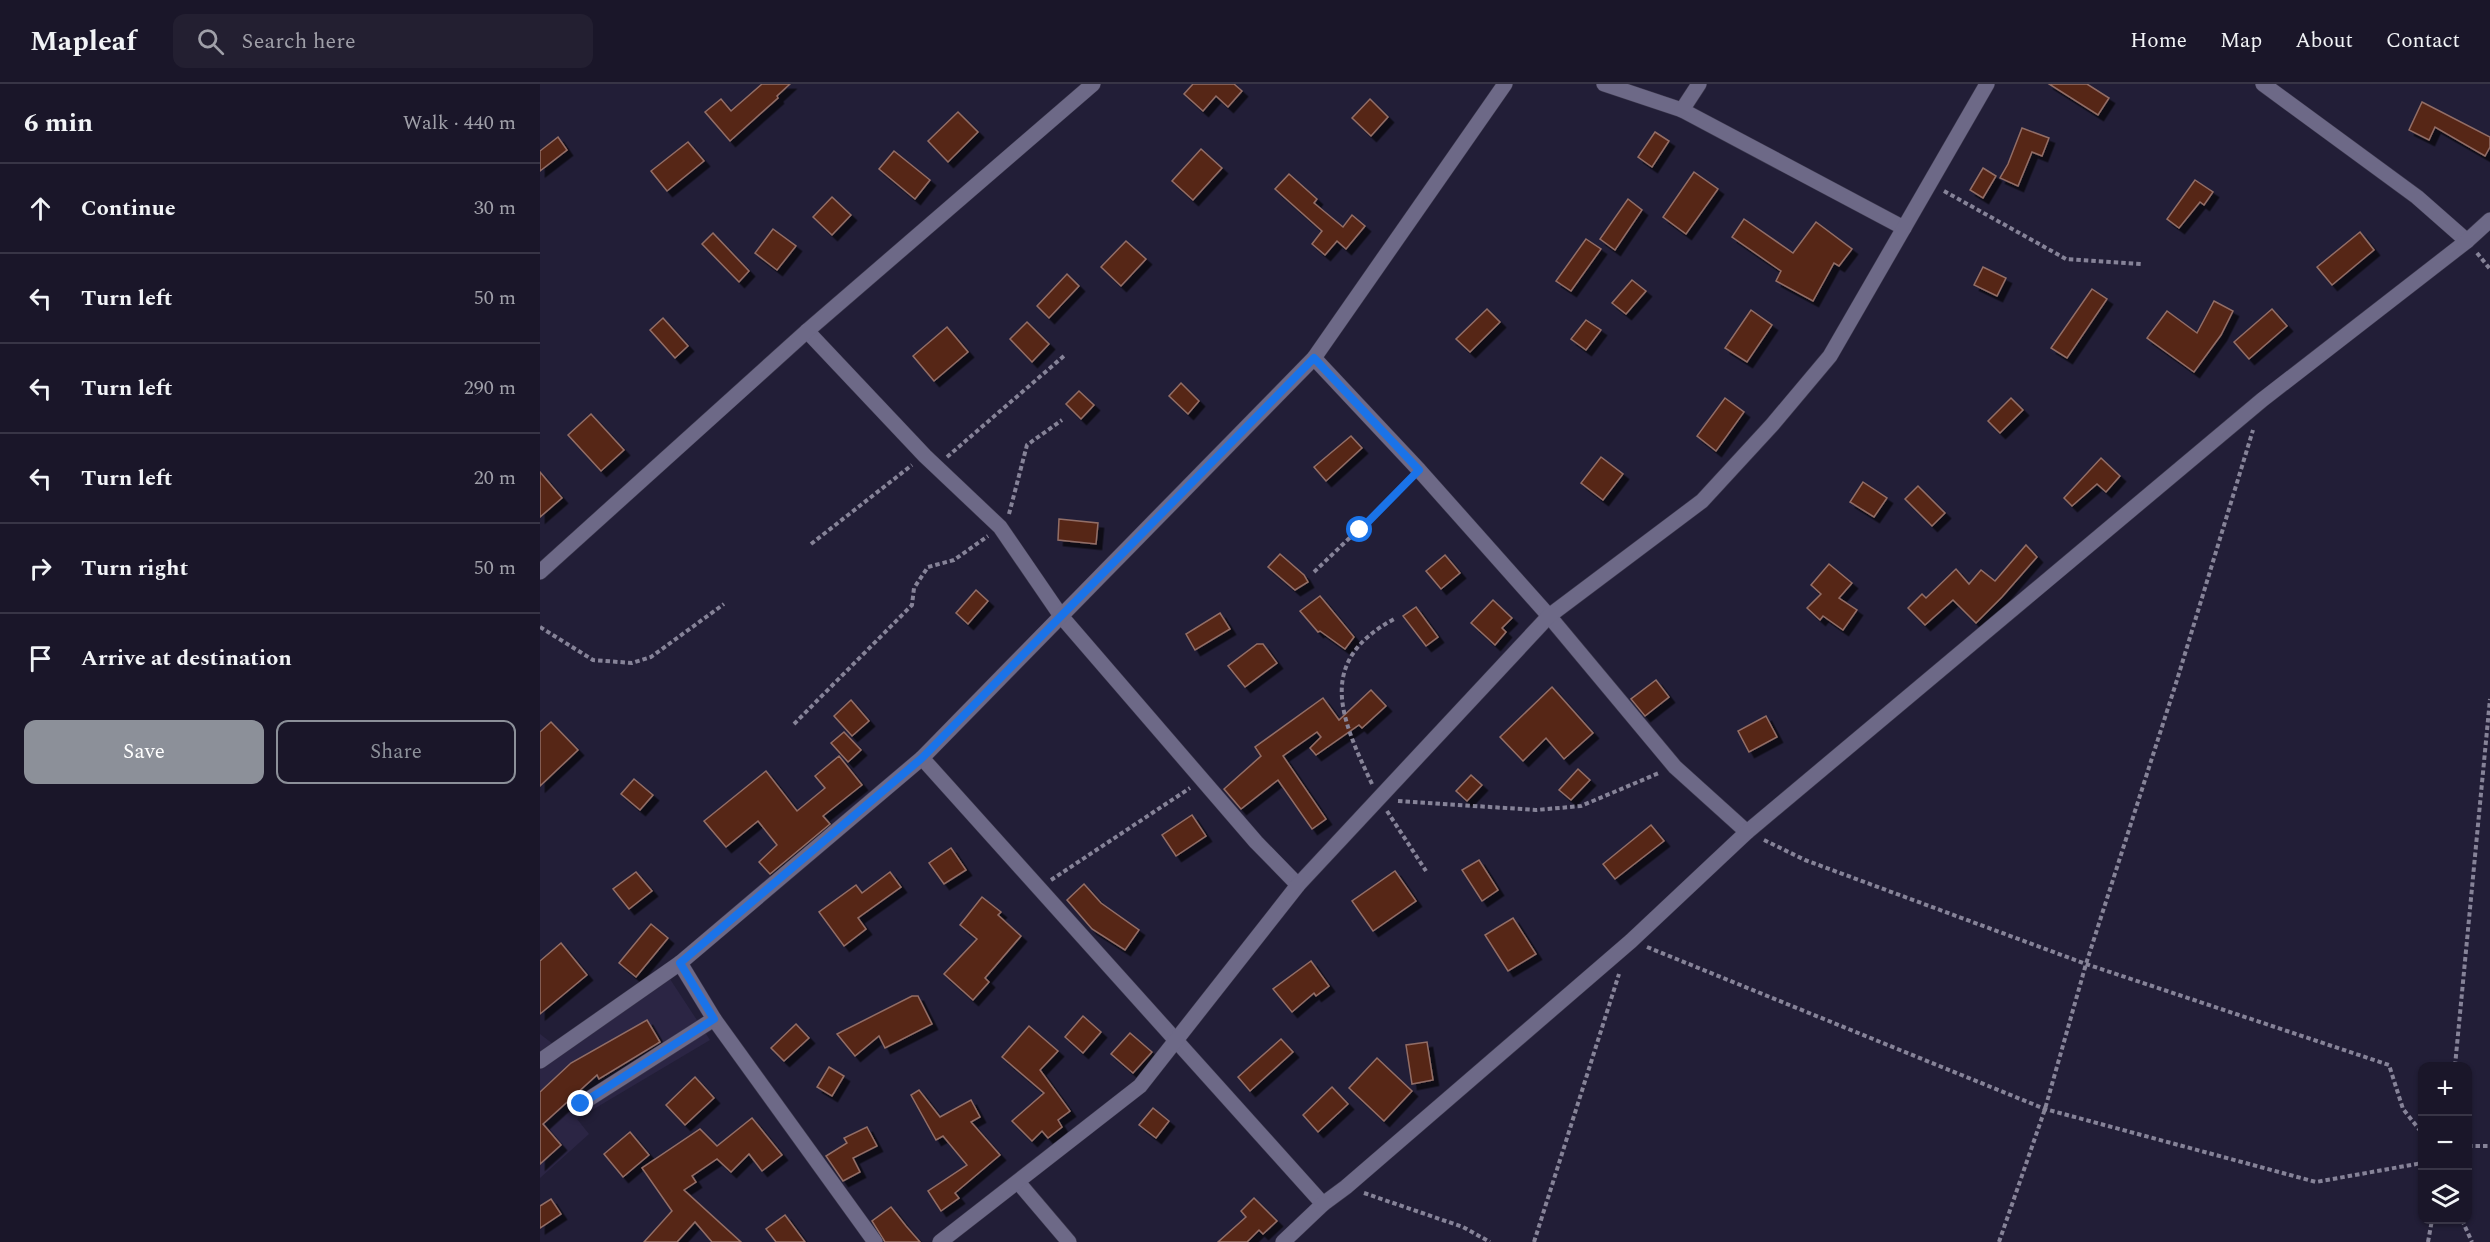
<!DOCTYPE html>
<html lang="en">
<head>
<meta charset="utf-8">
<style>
	body { margin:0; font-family:Spectral,serif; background:#231f31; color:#f1f3f6 }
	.controls { position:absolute; right:18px; bottom:18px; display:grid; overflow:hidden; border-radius:12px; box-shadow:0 2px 4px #0004 }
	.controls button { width:54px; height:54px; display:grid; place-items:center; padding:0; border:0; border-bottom:2px solid #383546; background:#1a1629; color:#f1f3f6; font:30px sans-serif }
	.stop { position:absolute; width:18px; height:18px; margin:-14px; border:4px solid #1a73e8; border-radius:50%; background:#fff }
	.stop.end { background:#1a73e8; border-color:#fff; box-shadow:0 2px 6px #0008 }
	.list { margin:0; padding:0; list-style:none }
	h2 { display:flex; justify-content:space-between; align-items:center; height:78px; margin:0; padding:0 24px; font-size:26px }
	h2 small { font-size:20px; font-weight:400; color:#9f9fa8 }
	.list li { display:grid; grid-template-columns:39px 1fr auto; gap:18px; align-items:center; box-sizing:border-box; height:90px; padding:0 24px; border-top:2px solid #383546 }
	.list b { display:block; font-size:22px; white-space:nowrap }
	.list em { font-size:20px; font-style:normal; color:#9f9fa8 }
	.actions { display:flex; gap:12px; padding:18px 24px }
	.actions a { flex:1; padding:14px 0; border:2px solid #8c9099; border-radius:12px; text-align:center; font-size:21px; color:#8c9099 }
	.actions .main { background:#8c9099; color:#fff }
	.icon { flex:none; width:33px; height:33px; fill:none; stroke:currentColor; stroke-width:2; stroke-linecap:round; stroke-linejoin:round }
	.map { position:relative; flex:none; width:1950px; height:1158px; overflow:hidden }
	header { display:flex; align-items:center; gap:36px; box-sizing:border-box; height:84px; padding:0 30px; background:#1a1629; border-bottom:2px solid #383546 }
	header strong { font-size:28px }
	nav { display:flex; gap:33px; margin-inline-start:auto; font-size:21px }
	.search { width:420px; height:54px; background:#231f31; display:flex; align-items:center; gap:15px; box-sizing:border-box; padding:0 21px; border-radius:12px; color:#9f9fa8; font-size:22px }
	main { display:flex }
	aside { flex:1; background:#1a1629 }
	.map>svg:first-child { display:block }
	.built { fill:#2b2544 }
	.building { fill:#572519; stroke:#926e66; stroke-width:1.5; filter:url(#shadow) }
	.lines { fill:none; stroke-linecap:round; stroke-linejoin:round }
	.minor-casing { stroke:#3d394e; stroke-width:16 }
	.tertiary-casing { stroke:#3d394e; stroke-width:16 }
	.path { stroke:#868398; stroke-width:4; stroke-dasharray:4.5 3; stroke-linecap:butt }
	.minor { stroke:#6d6987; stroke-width:15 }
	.tertiary { stroke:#6d6987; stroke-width:15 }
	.route { stroke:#1a73e8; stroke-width:8 }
</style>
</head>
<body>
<header>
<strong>Mapleaf</strong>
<div class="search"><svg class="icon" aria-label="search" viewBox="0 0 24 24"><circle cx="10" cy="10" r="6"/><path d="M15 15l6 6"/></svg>Search here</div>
<nav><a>Home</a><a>Map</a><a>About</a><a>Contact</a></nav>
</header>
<main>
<aside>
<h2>6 min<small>Walk · 440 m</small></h2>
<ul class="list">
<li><svg class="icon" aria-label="ahead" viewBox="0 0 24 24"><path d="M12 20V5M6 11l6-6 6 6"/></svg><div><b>Continue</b></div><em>30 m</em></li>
<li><svg class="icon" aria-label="left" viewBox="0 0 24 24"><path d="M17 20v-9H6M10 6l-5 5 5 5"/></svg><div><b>Turn left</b></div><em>50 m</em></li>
<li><svg class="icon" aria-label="left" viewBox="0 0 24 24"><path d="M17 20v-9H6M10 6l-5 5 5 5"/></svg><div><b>Turn left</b></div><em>290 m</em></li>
<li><svg class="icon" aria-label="left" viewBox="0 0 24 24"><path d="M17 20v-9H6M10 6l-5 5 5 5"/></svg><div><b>Turn left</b></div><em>20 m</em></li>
<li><svg class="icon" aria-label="right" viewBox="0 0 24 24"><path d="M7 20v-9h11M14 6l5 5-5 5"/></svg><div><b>Turn right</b></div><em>50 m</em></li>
<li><svg class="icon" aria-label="arrive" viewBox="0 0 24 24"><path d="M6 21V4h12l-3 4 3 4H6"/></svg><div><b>Arrive at destination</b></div></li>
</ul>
<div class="actions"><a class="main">Save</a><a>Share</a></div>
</aside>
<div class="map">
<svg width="1950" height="1158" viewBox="0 0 1950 1158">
	<defs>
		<filter id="shadow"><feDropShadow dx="5.5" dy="5.5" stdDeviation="0" flood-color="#0009"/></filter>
	</defs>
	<rect width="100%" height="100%" fill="#221e37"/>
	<path class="built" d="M126,889l44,67 -133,79 12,15 -49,44v-144l13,10z"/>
	<g class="building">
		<path d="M222,0h28l-13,12 1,2 -48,43 -25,-29 16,-13 10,12z"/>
		<path d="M653,0h41l8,7 -14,16 -12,-11 -13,15 -19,-17z"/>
		<path d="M1509,0h38l22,14 -11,17z"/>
		<path d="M830,15l18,18 -17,19 -19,-18z"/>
		<path d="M1882,18l68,35v10l-5,9 -50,-29 -6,13 -20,-10z"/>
		<path d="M418,28l20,20 -30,30 -20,-21z"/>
		<path d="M1482,44l27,10 -7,18 -10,-4 -14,34 -18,-8 8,-14z"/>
		<path d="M1115,48l14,9 -17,26 -14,-10z"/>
		<path d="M18,53l9,13 -27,21v-20z"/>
		<path d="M148,58l16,19 -37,30 -16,-20z"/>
		<path d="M661,65l21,19 -29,32 -21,-19z"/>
		<path d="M354,67l36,29 -15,19 -36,-30z"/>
		<path d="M1443,84l13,8 -13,22 -13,-8z"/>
		<path d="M1154,88l24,17 -32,45 -23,-17z"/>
		<path d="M749,90l28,25 -3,4 29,24 9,-12 13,11 -19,23 -9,-8 -12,14 -13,-11 10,-13 -47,-42z"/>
		<path d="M1655,96l18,12 -9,13 -4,-3 -21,26 -12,-9z"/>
		<path d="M292,113l19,18 -19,20 -19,-18z"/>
		<path d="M1088,115l14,11 -27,40 -15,-11z"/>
		<path d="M1204,135l49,34 23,-31 36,27 -13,17 -5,-3 -21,38 -37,-20 5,-10 -49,-34z"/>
		<path d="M233,145l23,17 -19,24 -22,-17z"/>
		<path d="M1820,148l14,18 -42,35 -15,-18z"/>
		<path d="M173,149l36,38 -10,11 -37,-38z"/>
		<path d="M1046,155l15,10 -30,42 -15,-10z"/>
		<path d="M586,157l20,18 -25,27 -20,-19z"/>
		<path d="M1443,183l23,11 -9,18 -23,-11z"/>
		<path d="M527,190l12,12 -30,32 -12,-12z"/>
		<path d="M1092,196l14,11 -20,23 -14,-11z"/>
		<path d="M1552,205l15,10 -40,59 -16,-10z"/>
		<path d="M1674,217l19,10 -12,24 -27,37 -47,-34 20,-27 30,22z"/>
		<path d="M947,225l13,13 -30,30 -14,-13z"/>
		<path d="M1732,225l15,17 -38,33 -15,-17z"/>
		<path d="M1211,226l21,15 -25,37 -22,-14z"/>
		<path d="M123,234l25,28 -13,12 -25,-28z"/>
		<path d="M1046,236l15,10 -15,20 -15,-11z"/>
		<path d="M487,238l22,22 -17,18 -22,-23z"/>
		<path d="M407,243l21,25 -34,29 -21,-25z"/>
		<path d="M641,299l18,18 -11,13 -19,-18z"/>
		<path d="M539,307l15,14 -13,14 -15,-15z"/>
		<path d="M1185,314l19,14 -28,39 -19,-15z"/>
		<path d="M1471,314l12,12 -23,23 -12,-12z"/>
		<path d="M51,330l33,36 -23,21 -33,-36z"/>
		<path d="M811,352l11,12 -36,33 -12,-14z"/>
		<path d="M1061,373l22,17 -20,26 -22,-17z"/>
		<path d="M1561,374l19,18 -14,16 -9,-8 -25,22 -8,-8z"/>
		<path d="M0,388l22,26 -22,19z"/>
		<path d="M1323,398l24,16 -13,19 -24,-15z"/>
		<path d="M1378,402l27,27 -13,13 -27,-27z"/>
		<path d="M519,435l39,4 -2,21 -38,-4z"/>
		<path d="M1486,461l11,12 -35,40 -26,26 -23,-23 -28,25 -17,-17 14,-14 4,4 30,-29 13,15 12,-14 14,11z"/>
		<path d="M740,470l24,21 4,7 -13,8 -27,-23z"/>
		<path d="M905,471l15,18 -19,16 -15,-18z"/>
		<path d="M1289,480l23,19 -13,15 18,12 -14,20 -20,-14 -3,4 -13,-12 14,-14 -10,-9z"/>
		<path d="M436,506l12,11 -20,23 -12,-11z"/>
		<path d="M780,512l34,41 -9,12 -25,-18 -2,1 -18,-21z"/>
		<path d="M953,516l19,18 -10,10 4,4 -11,13 -24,-22z"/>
		<path d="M876,523l22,30 -12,9 -23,-30z"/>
		<path d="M680,529l10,16 -35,21 -9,-16z"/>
		<path d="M717,560h6l14,19 -32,24 -17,-21z"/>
		<path d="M1116,596l13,17 -24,19 -14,-17z"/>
		<path d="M1012,603l41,46 -29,26 -18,-21 -23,23 -23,-24z"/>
		<path d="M831,606l15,16 -24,22 -3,-3 -43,30 -6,-7 11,-11 -4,-5 -34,24 43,63 -14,10 -34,-49 -37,29 -17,-20 37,-33 -6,-9 68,-49 16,22z"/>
		<path d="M311,616l18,21 -17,15 -18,-20z"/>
		<path d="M1226,632l11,21 -28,15 -11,-21z"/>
		<path d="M11,638l27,28 -38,36v-54z"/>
		<path d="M304,648l17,18 -13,12 -17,-19z"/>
		<path d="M299,672l23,29 -39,31 7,8 -60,50 -11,-12 18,-17 -19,-24 -32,26 -22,-26 62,-50 31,40 28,-23 -10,-12z"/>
		<path d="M1038,685l12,11 -19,20 -12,-10z"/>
		<path d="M931,691l11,10 -15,16 -11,-10z"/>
		<path d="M94,695l19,16 -13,15 -19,-16z"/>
		<path d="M652,731l14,21 -30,20 -14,-21z"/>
		<path d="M1111,741l13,16 -49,38 -12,-15z"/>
		<path d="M411,764l15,22 -22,14 -15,-21z"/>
		<path d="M939,776l19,30 -16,11 -20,-31z"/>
		<path d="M855,787l21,30 -43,30 -21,-30z"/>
		<path d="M96,788l16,19 -23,18 -16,-20z"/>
		<path d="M350,788l11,15 -43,31 8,11 -22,17 -25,-34 37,-27 6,8z"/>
		<path d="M544,800l17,19 38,27 -14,20 -33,-21 -25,-29z"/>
		<path d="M442,813l19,15 -3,3 23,21 -36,42 4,4 -16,18 -29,-26 33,-35 -17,-14z"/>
		<path d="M973,834l23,36 -28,17 -23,-36z"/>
		<path d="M111,840l17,14 -32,39 -17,-14z"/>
		<path d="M21,859l26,32 -47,39v-53z"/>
		<path d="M771,877l18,25 -13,10 -2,-3 -22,19 -19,-23z"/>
		<path d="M372,912h6l14,28 -47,24 -6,-12 -24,20 -18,-22z"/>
		<path d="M543,932l18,16 -18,21 -18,-16z"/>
		<path d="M107,936l13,22 -61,37 -2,-4 -54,49 18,21 -21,19v-72l31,-29z"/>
		<path d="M256,940l13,14 -25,23 -13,-13z"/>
		<path d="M489,942l29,25 -18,19 30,41 -12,9 4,7 -14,11 -6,-7 -10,10 -20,-20 32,-28 -42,-36z"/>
		<path d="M590,949l22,19 -19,21 -22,-19z"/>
		<path d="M741,955l12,13 -43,39 -12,-14z"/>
		<path d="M887,958l6,38 -21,4 -6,-39z"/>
		<path d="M837,974l35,33 -28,30 -35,-33z"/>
		<path d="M289,983l15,9 -12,20 -15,-9z"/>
		<path d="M155,993l19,21 -29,27 -19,-20z"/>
		<path d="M792,1003l16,17 -30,28 -15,-17z"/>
		<path d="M379,1006l21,27 31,-17 9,17 -9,5 29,33 -45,38 4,5 -18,13 -13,-20 39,-26 -24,-29 -7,4 -25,-45z"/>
		<path d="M613,1024l16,13 -13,17 -17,-13z"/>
		<path d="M212,1034l30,37 -20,16 -13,-17 -18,18 -14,-13 -25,17 4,6 -12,8 57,52h-29l-17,-20 -18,20h-33l28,-31 -30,-43 58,-39 17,17z"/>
		<path d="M327,1043l10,19 -24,12 7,14 -17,9 -17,-25 21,-13 -3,-5z"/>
		<path d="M90,1048l19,23 -26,22 -19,-23z"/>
		<path d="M714,1114l23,23 -14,13 -4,-4 -12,12h-29l28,-25 -5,-6z"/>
		<path d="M11,1115l10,15 -21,14v-22z"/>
		<path d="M351,1123l15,19 14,16h-35l-13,-21z"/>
		<path d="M245,1131l20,27h-29l-10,-13z"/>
	</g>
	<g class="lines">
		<g class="minor-casing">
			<g id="minor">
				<path d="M1064,0l78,26 222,118"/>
				<path d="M1723,0l154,113 50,44"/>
				<path d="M1142,26l17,-26"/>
				<path d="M267,247l118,125 75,71 61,89 195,226 42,43"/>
				<path d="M774,274l105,112 130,146 126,151 72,65"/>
				<path d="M382,674l401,446"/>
				<path d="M140,879l34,56 161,223"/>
				<path d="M0,977l140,-98 242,-205 392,-400 191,-274"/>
				<path d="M41,1020l133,-85"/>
				<path d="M478,1098l51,60"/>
				<path d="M400,1158l200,-156 158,-201 251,-269 153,-115 70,-76 58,-69 157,-272"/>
				<path d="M743,1158l40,-38 23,-17 285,-246 116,-109 515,-432 205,-159 23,-21"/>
			</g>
		</g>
		<g class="tertiary-casing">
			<path id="tertiary" d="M0,488l267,-241 286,-247"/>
		</g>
		<g class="path">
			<path d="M1404,107l122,68 75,5"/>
			<path d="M1937,169l13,16"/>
			<path d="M407,373l118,-102"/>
			<path d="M469,430l18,-69 35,-25"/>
			<path d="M271,460l101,-79"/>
			<path d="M774,488l94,-90"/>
			<path d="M0,543l53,33 39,3 19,-6 73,-53"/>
			<path d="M254,640l118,-119 2,-17 14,-21 26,-7 34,-24"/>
			<path d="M832,700c-31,-66 -57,-122 22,-165"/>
			<path d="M858,717l138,9 45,-4 78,-33"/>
			<path d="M847,727l39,60"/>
			<path d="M1224,756l41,20 281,104 303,101 14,44 19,24"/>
			<path d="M511,796l139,-92"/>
			<path d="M1107,863l398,162 271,73 106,-19"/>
			<path d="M1915,982l35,-367"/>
			<path d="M1928,1062h22"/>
			<path d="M824,1109l99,34 27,15"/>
			<path d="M1922,1136l10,22"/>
			<path d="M994,1158l85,-268"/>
			<path d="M1459,1158l46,-133 41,-145 91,-284 76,-250"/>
			<path d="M1888,1158l4,-22"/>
		</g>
		<use href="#minor" class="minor"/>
		<use href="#tertiary" class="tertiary"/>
	</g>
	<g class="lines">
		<path class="route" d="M41,1020l133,-85 -34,-56 242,-205 392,-400 105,112 -59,60"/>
	</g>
</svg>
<div class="controls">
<button>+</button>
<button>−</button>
<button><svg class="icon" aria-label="layers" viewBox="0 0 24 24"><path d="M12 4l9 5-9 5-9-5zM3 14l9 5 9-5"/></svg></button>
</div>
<div class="stop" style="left:820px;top:446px"></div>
<div class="stop end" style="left:41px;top:1020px"></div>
</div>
</main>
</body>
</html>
